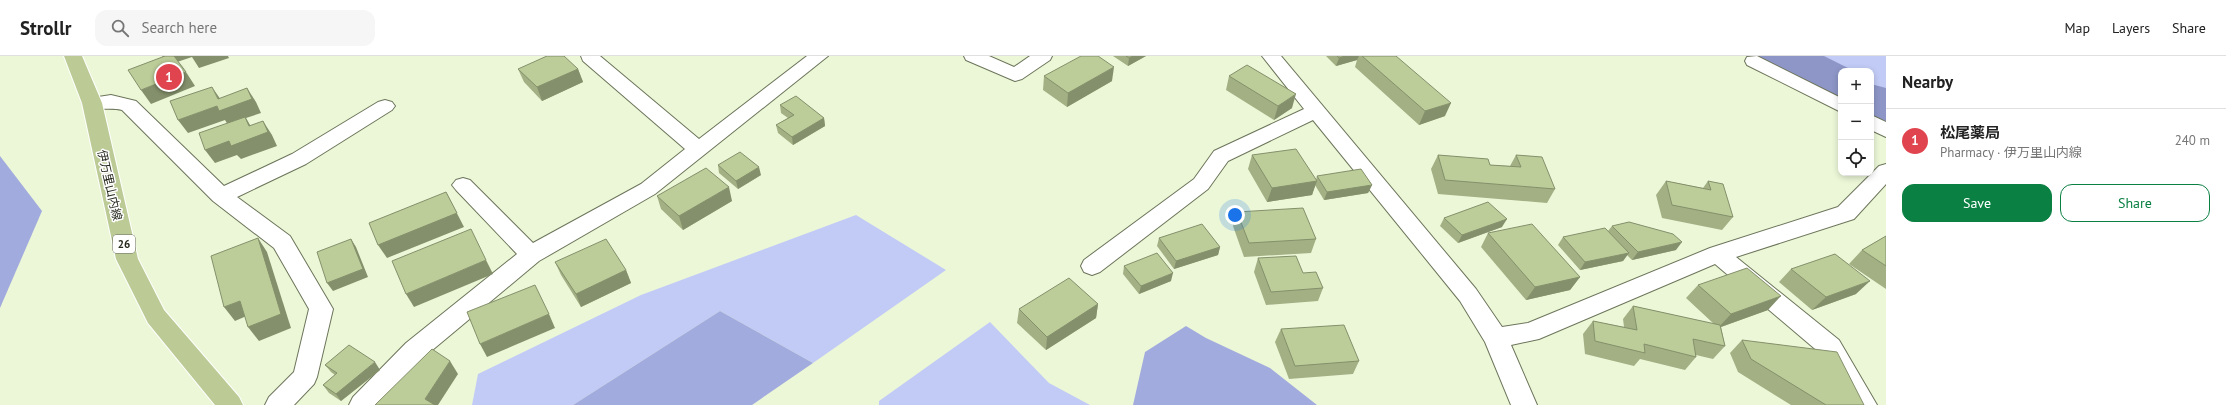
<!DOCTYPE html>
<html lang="en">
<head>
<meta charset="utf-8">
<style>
	body { margin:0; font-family:"PT Sans","Noto Sans JP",sans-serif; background:#f6f6f6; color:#222 }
	.controls { position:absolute; right:12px; top:12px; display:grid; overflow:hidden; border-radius:8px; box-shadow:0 2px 6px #0003 }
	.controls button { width:36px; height:36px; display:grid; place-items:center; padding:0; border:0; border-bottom:1px solid #e0e0e0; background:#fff; color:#222; font:20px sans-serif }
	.you { position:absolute; left:1235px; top:159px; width:14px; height:14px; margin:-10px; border:3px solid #fff; border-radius:50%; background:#1a73e8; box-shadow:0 0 0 6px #1a73e833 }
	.badge { display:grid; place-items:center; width:26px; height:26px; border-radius:50%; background:#0b8043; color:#fff; font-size:13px; font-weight:700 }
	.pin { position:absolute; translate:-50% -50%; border:2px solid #fff; box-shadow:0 1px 4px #0006 }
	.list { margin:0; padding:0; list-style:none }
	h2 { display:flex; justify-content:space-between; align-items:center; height:52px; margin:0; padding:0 16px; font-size:17px }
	h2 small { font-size:13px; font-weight:400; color:#767676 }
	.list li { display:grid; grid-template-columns:26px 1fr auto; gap:12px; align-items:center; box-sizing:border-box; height:64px; padding:0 16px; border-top:1px solid #e0e0e0 }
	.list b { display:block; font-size:15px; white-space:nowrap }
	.list p { margin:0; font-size:13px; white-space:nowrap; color:#767676 }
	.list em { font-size:13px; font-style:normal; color:#767676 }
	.actions { display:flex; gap:8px; padding:12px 16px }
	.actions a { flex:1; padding:9px 0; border:1px solid #0b8043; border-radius:12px; text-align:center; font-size:14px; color:#0b8043 }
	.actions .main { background:#0b8043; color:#fff }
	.icon { flex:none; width:22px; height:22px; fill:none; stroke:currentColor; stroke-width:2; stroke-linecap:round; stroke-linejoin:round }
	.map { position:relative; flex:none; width:1886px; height:349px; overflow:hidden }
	header { display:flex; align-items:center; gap:24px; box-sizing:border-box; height:56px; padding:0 20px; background:#fff; border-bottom:1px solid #e0e0e0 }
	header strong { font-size:19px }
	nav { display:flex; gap:22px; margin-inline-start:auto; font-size:14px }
	.search { width:280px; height:36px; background:#f6f6f6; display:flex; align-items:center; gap:10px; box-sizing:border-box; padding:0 14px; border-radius:12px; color:#767676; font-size:15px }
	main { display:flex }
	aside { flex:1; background:#fff }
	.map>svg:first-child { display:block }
	.green { fill:#c2cbf5 }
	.forest { fill:#a2abdd }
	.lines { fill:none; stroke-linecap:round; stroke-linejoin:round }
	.river { fill:#8d96c7; fill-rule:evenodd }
	.minor-casing { stroke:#6c755a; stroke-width:2 }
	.major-casing { stroke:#fff; stroke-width:2 }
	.minor { fill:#fff; fill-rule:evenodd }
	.major { fill:#bccb96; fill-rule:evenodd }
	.wall { fill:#a2b084 }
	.shaded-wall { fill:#84906b }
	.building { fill:#bccd99; stroke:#84906b }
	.labels { text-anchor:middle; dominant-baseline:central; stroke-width:3; stroke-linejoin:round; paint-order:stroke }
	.shield { fill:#fff; stroke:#666961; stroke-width:1 }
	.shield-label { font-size:11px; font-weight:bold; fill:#25291d }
	.street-label { font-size:12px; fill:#25291d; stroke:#fff }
</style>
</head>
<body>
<header>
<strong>Strollr</strong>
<div class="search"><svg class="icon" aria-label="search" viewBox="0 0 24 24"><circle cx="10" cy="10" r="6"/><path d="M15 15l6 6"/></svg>Search here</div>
<nav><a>Map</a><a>Layers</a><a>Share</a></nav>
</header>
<main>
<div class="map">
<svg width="1886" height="349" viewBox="0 0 1886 349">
	<rect width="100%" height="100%" fill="#ecf7d8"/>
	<g class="green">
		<path d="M1805,0h81v44l-15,-8v-21h-30v5z"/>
		<path d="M856,159l90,55 -133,93 -93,-52 -147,94h-101l6,-31 163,-79z"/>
		<path d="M990,266l59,61 41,22h-211v-4z"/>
	</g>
	<g class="forest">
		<path d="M0,100l42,55 -42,97z"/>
		<path d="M720,255l93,52 -61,42h-179z"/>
		<path d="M1186,270l20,12 64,30 47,37h-184l12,-53z"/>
	</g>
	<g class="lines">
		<g class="river">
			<path d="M1757,0h67l30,15h-13v32l-19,-5 -57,-31z"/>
			<path d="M1871,28l15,4v39l-15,-4z"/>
		</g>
		<g class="minor-casing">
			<g id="minor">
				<path d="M581,0h19l99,83 108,-83h21l-173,138 -116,67 -115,96 -46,48h-29l4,-8 53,-54 111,-89 -61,-64 -4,-5 4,-5 7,-2 7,2 63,63 108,-59 44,-35 -102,-88z"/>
				<path d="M964,0h25l25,11 16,-11h22l-2,4 -28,19 -7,2 -49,-21z"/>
				<path d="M1262,0h19l195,233 26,38 26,-4 182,-75 128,-41 41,-41 7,-2v20l-32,35 -118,38 103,83 38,65h-26l-30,-51 -106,-90 -176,75 -28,6 26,60h-26l-26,-63 -25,-41 -147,-181 -85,41 -20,28 -108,83 -8,3 -8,-3 -3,-6 3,-6 110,-81 20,-28 90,-42z"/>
				<path d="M1757,0l84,42v14l-94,-47 -2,-4 2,-4z"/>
				<path d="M111,39l25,6 88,85 68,-32 86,-52 7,-2 7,2 3,4 -3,4 -86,54 -69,33 53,39 43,73 -16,68 -3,7 -20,21h-29l4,-8 25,-25 15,-63 -35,-61 -61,-47 -91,-91c-12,-3 -25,1 -37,-3l-3,-4 3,-4z"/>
				<path d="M1871,59l15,7v15l-15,-7z"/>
			</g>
		</g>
		<g class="major-casing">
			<path id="major" d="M64,0h18l20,47 36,156 26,51 75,87 4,8h-28l-67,-82 -32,-64 -34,-156z"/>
		</g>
		<use href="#minor" class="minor"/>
		<use href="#major" class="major"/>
	</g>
	<g class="wall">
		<path d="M1113,0h33l-18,10z"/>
		<path d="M1326,0h70l49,60 -26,9 -64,-58 2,-7 -21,6z"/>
		<path d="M518,13h60l5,13 -41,19 -18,-19z"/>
		<path d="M1044,20l68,5 -45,26 -24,-17z"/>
		<path d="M1229,20l63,32 -18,12 -48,-30z"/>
		<path d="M780,49l44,13 1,8 -32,19 -15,-12 -2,-8 12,-7 -7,-5z"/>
		<path d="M1252,99l64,25 1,-4 55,9 -4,8 -44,7 -9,-15 -3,10 -45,7 -19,-33z"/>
		<path d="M1438,99l52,10 20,1 6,-11 39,34 -8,14 -109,-9 -7,-25z"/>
		<path d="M718,109l43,10 -23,14 -19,-16z"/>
		<path d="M1666,125l37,7 5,-7 25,36 -11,13 -60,-12 -6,-23z"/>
		<path d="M657,140l75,5 -49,29 -22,-21z"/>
		<path d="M1237,156l79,27 -5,14 -67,4 -11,-31z"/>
		<path d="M1444,162l58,9 -44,16 -18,-17z"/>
		<path d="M1612,170l64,24 -44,10 -5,-5 -4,6 -43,9 -22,-25 5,-8 45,-6z"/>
		<path d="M1488,177l92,44 -10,13 -44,10 -45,-53z"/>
		<path d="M1886,180v53l-37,-25 13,-14z"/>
		<path d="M1159,182l61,9 -2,8 -44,14 -17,-23z"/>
		<path d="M1258,202l45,15 20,15 -5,13 -52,4 -12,-33z"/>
		<path d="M555,206l71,8 5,13 -50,24 -20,-32z"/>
		<path d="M1124,210l47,15 -32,13 -16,-20z"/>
		<path d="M1791,213l65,25 -44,16 -33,-28z"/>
		<path d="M1698,229l70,25 -47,17 4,19 -12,13 -17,-4v2l-11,13 -45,-11 -6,7 -49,-12 -2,-20 10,-13 31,6 -1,-8 10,-13 81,18 -28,-26z"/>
		<path d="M1098,248l-2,14 -50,32 -29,-27 2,-14z"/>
		<path d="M1281,273l78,32 -6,13 -64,5 -14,-37z"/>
		<path d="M1742,284l122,65h-73l-53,-33 -8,-19z"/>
		<path d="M325,309l55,5 -39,31 -12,-8 -6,-8 12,-10 -4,-3z"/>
	</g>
	<g class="shaded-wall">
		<path d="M162,0h66l1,2 -30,10 -7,-11 -24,8z"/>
		<path d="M1133,0h13l-18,10 1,-8z"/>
		<path d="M1345,0h14l-2,4 -21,6 3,-8z"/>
		<path d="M1114,11l-2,14 -45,26 1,-14z"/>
		<path d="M578,13l5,13 -41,19 -5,-14z"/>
		<path d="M186,16l9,14 -44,18 -10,-14z"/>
		<path d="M212,31l9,13 26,-12 9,14 5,11 -15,5 7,12 10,-9 9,14 5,11 -36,13 -4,-4 -22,8 -10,-13 23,-25 -3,-5 -37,13 -10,-13 39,-14 1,-7z"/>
		<path d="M1296,38l-4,14 -18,12 4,-14z"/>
		<path d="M1451,47l-6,13 -26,9 6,-14z"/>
		<path d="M824,62l1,8 -32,19 -1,-8z"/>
		<path d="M759,111l2,8 -23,14 -2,-8z"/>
		<path d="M1317,125l-5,14 -45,7 5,-14z"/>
		<path d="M1372,129l-4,8 -44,7 3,-8z"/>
		<path d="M729,131l3,14 -49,29 -4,-14z"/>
		<path d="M446,136l18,35 -77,31 -9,-13z"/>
		<path d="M1507,163l-5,8 -44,16 4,-8z"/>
		<path d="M258,182l9,14 24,76 -32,13 -11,-14z"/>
		<path d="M351,183l5,8 12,30 -35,14 -6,-8z"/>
		<path d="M1682,186l-6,8 -44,10 6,-8z"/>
		<path d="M1220,191l-2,8 -44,14 2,-8z"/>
		<path d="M1629,197l-6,8 -43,9 5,-8z"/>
		<path d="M486,204l7,14 -79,33 -8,-13z"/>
		<path d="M626,214l5,13 -50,24 -5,-13z"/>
		<path d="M1173,217l-2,8 -32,13 2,-8z"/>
		<path d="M1580,221l-10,13 -44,10 9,-13z"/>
		<path d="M1870,225l-14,13 -44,16 14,-13z"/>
		<path d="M1781,240l-13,14 -50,18 13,-14z"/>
		<path d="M240,245l11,13 -16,7 -11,-14z"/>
		<path d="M1098,248l-2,14 -50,32 1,-13z"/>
		<path d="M549,258l6,14 -68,29 -7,-13z"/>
		<path d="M450,305l8,13 -20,31h-8l-5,-6z"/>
		<path d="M375,306l5,8 -39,31 -5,-7z"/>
	</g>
	<g class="building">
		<path d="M165,0h9l12,16 -45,18 -13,-20z"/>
		<path d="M547,0h17l14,13 -41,18 -19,-18z"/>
		<path d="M1081,0h17l16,11 -46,26 -24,-17z"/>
		<path d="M1126,0h7l-4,2z"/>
		<path d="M1337,0h8l-6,2z"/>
		<path d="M1362,0h34l55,47 -26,8z"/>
		<path d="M1247,9l49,29 -18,12 -49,-30z"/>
		<path d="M212,31l6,12 29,-11 5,11 -33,12 -2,-5 -39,14 -8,-19z"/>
		<path d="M796,40l28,22 -32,19 -16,-12 18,-10 -14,-10z"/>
		<path d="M245,61l4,9 14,-5 5,11 -37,14 -2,-5 -24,9 -6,-17z"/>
		<path d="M1296,93l21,32 -45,7 -20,-33z"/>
		<path d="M740,96l19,15 -23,14 -18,-16z"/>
		<path d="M1438,99l50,4 2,6 31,2 -5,-12 26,2 13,32 -110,-9z"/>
		<path d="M706,112l23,19 -50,29 -22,-20z"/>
		<path d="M1361,113l11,16 -45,7 -10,-16z"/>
		<path d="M1666,125l45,9 -3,-9 15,3 10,33 -61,-12z"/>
		<path d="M446,136l11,21 -79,32 -9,-22z"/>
		<path d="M1488,146l19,17 -45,16 -18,-17z"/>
		<path d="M1303,152l13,31 -67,4 -12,-31z"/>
		<path d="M1629,166l44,12 9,8 -44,10 -26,-26z"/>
		<path d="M1202,168l18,23 -44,14 -17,-23z"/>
		<path d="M1532,168l48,53 -45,10 -47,-54z"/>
		<path d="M1605,172l24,25 -44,9 -22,-25z"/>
		<path d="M471,173l15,31 -80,34 -14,-33z"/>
		<path d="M1886,180v30l-24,-16z"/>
		<path d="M258,182l23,76 -33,13 -8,-26 -16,6 -13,-51z"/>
		<path d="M351,183l12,30 -36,14 -10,-31z"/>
		<path d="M606,183l20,31 -50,24 -21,-32z"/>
		<path d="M1157,197l16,20 -32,13 -17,-20z"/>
		<path d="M1835,198l35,27 -44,16 -35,-28z"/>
		<path d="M1296,200l7,17 13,-1 7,16 -52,4 -13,-34z"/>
		<path d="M1747,212l34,28 -50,18 -33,-29z"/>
		<path d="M1069,222l29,26 -51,33 -28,-28z"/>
		<path d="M535,229l14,29 -69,30 -13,-32z"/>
		<path d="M1633,250l87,19 5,21 -32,-7 3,18 -52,-13 1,9 -50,-12 -2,-20 44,9z"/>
		<path d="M1344,269l15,36 -64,5 -14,-37z"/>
		<path d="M1742,284l95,12 27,53h-38l-75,-46z"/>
		<path d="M349,289l26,17 -39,32 -13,-9 14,-12 -12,-8z"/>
		<path d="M432,293l18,12 -25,38 10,6h-60z"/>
	</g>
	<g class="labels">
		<rect class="shield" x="113" y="179" width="22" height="18" rx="3"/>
		<g class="shield-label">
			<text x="124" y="188">26</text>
		</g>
		<g class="street-label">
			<text transform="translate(110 129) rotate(77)">伊万里山内線</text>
		</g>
	</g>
</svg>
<div class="controls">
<button>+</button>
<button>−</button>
<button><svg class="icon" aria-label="locate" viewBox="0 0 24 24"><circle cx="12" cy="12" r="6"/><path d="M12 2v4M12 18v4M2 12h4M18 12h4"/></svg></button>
</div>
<div class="you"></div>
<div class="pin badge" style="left:169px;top:21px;background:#e0444e">1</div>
</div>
<aside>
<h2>Nearby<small></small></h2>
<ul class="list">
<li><span class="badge" style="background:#e0444e">1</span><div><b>松尾薬局</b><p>Pharmacy · 伊万里山内線</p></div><em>240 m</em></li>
</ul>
<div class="actions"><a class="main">Save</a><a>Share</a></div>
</aside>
</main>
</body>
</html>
